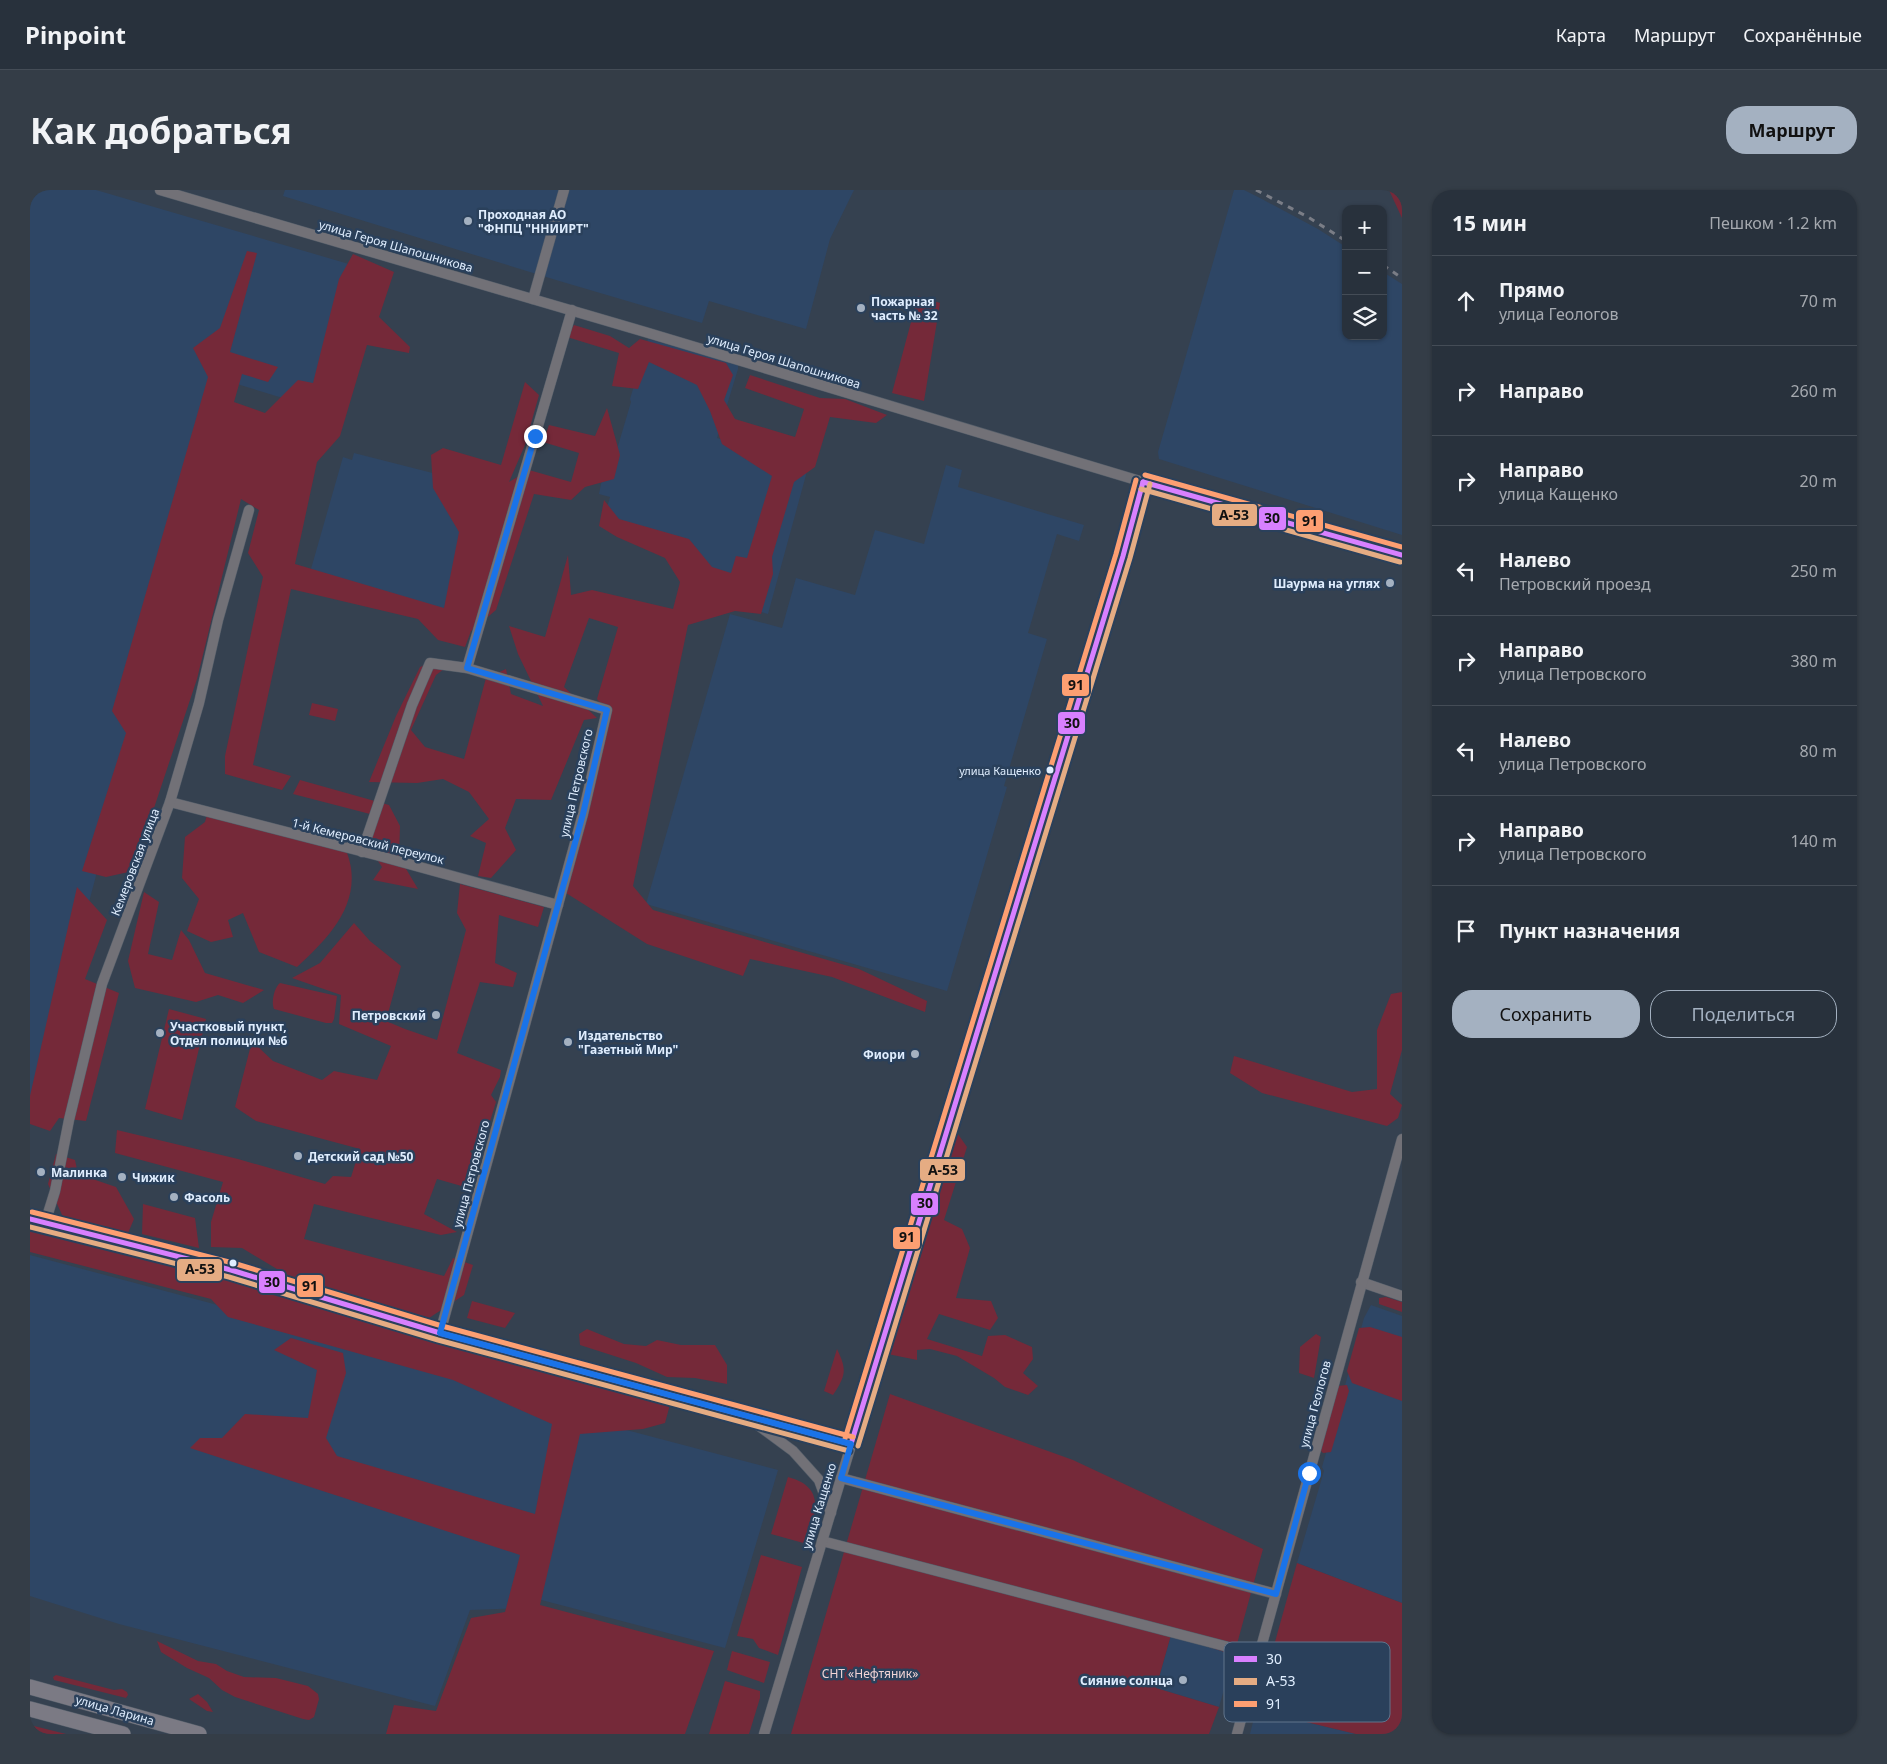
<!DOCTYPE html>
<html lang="ru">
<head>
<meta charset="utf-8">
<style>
	body { margin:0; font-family:"Noto Sans",sans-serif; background:#343d47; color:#f1f3f6 }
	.controls { position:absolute; right:15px; top:15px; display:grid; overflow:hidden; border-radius:10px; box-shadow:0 1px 4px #0004 }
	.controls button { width:45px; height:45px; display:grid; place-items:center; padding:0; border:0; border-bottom:1px solid #444c56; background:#28313c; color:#f1f3f6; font:25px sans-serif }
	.stop { position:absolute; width:15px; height:15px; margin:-11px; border:4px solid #1a73e8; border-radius:50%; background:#fff }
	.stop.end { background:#1a73e8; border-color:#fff; box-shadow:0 1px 5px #0008 }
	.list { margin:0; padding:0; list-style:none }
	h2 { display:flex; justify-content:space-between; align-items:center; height:65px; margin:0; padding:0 20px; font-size:21px }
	h2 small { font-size:16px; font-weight:400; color:#a5a9af }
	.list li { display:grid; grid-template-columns:32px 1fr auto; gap:15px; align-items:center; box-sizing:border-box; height:90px; padding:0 20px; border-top:1px solid #444c56 }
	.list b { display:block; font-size:19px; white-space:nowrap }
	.list p { margin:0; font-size:16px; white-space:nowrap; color:#a5a9af }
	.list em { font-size:16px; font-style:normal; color:#a5a9af }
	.actions { display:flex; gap:10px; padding:15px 20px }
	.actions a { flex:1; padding:11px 0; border:1px solid #a4b1c1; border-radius:20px; text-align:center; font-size:18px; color:#a4b1c1 }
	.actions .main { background:#a4b1c1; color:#111 }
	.icon { flex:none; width:28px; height:28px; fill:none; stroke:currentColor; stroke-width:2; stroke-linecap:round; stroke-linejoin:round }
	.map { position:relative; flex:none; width:1372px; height:1544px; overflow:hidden; border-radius:20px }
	header { display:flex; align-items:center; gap:30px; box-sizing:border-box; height:70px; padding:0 25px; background:#28313c; border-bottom:1px solid #444c56 }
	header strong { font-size:24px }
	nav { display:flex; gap:28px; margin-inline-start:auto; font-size:18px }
	.intro { display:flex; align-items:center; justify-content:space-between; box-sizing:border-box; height:120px; padding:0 30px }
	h1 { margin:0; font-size:35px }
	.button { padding:12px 22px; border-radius:20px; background:#a4b1c1; color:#111; font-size:18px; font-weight:700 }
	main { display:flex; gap:30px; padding:0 30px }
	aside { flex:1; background:#28313c; border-radius:20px; box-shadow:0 1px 4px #0004 }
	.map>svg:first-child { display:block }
	.built { fill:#2e4665 }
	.green { fill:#752939 }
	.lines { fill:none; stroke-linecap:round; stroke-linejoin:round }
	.minor-casing { stroke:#535d69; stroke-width:11 }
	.primary-casing { stroke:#535d69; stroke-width:16 }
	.minor { stroke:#727177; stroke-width:10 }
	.primary { stroke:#7b7a84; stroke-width:15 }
	.rail { stroke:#7a7d86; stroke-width:3; stroke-dasharray:6 6; stroke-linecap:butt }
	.bus-1-casing { stroke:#2a405b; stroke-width:9 }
	.bus-2-casing { stroke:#2a405b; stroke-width:9 }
	.bus-3-casing { stroke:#2a405b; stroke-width:9 }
	.bus-1 { stroke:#d880ff; stroke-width:5 }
	.bus-2 { stroke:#e5ac83; stroke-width:5 }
	.bus-3 { stroke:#fd9f72; stroke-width:5 }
	.route { stroke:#1a73e8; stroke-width:6 }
	.poi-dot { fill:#a4b1c1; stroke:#2a405b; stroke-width:2 }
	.bus-dot { fill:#dfedfe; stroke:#2a405b; stroke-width:2 }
	.labels { text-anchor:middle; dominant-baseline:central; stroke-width:5; stroke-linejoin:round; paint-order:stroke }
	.bus-label { font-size:11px; fill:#dfedfe; stroke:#2a405b; text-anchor:end }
	.poi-label { font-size:12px; font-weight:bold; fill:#dfedfe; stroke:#2a405b; text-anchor:start }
	.street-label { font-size:12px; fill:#dfedfe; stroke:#2a405b }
	.park-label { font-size:12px; fill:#f0d3d5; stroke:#2a405b }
	.key { fill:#2a405b; stroke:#60748c; stroke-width:1 }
	.key-label { font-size:14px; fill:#dfedfe }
	.line-badge { stroke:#2a405b; stroke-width:2 }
	.pale-badge-label { font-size:14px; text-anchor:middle; font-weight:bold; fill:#111 }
</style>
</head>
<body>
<header>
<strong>Pinpoint</strong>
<nav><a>Карта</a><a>Маршрут</a><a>Сохранённые</a></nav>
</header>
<div class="intro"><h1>Как добраться</h1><a class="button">Маршрут</a></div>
<main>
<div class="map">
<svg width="1372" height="1544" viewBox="0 0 1372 1544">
	<rect width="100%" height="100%" fill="#354150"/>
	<g class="built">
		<path d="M0,0h66l263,77 -37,143 -95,-29 -197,744z"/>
		<path d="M255,0h569l-24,49 -24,90 -97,-28 -7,22 -146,-43 -273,-84z"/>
		<path d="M1204,0h10l16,8 58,31 28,18v89h37v-64l19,12v251l-243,-76 -1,-7z"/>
		<path d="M618,149l90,25v5l-21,69 92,26 -41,150 -63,-18 -25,-48 -79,-20 9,-31 -11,-3 2,-10 7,-22 7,-6 16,-54 -1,-3z"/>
		<path d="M324,263l114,29 -21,134 -136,-47 32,-112 9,3z"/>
		<path d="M916,275l16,5 -4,17 126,38 -5,16 -22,-7 -29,99 19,6 -43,147 3,1 -60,204 -301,-87 84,-290 52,14 14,-50 59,17 20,-65 49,14z"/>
		<path d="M0,1065l559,149 26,23 163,43 -53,178 -195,-51 -4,11 -56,2 -35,96 -316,-82 -89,-28z"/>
		<path d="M1341,1115l31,11v287l-105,-40 27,-92 -2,-4 42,-149z"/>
		<path d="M1141,1445l63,20 -15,52 -63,-19z"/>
		<path d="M1226,1520l100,24h-106z"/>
	</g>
	<g class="green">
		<path d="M1359,0h13v28z"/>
		<path d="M217,61l10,2 -27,99 48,15 -10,15 -26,-8 -8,28 31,11 33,-33 15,3 26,-104 14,-25 41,18 -15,45 31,30 -1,6 -42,-8 -27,91 -23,26 -22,102 149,44 15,-76 -26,-44 -2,-33 12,-7 58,17 24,-83 14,13 -14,50 -16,37 20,-12 42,12 8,-29 -36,-11 6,-17 46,11 12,-28 13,47 -6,24 -29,8 -14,13 -37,-6 -38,116 -25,21 -6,16 -27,-7 -20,-21 -127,-30 -38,176 38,11 -9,14 -57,-16v-18l38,-179 -15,-24 11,-43 -18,-11 -44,180 -64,192 -27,6 -24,-6 44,-138 -14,-22 96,-334 -15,-29 27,-20z"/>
		<path d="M888,106l22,7 -16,98 -32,-8z"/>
		<path d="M544,135l36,11 19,12 11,-9 86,24 7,12 -9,25 11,19 60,18 9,-28 -59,-21 5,-13 70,23 25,1 42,16 -11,8 -46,-6 -15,50 -21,15 -22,75 1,17 -12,40 -26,-3 -47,14 -55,261 20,24 206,59 68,32 -2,11 -93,-35 -82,-18 -7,17 -96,-32 -81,-51 44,-180 -13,-14 21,-72 -29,-9 -25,69 33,31 -13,2 -33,80 -35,-1 -11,29 11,22 -25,28 -13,-2 8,-33 -16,-7 19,-17 -20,-27 -26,-13 -26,4 -48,-1 27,-66 24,-49 18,-8 6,10 -8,6 -25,55 14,17 39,12 22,-81 20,-9 5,25 32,12 -25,-52 -9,-28 36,11 23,-82 3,40 21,-5 81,19 7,-27 -15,-24 -48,-21 -18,-11 5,-26 15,19 70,20 23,28 19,6 5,-17 11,2 25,-82 -50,-32 -12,-33 -13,-26 -48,-23 -11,27 -26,-3 7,-33 -52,-16z"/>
		<path d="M282,513l26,6 -3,12 -26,-6z"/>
		<path d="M270,590l89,25 11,21 -1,31 19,32 -45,-9 9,-13 -18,-27 6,-26 -77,-20z"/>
		<path d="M179,617l134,35c3,8 7,18 8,26 6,42 -26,73 -54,99l-38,-15 -16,-39 -15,7 5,17 -22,5 -24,-11 12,-32 -17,-21 3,-41 20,-15z"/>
		<path d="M430,694l84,23 -6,20 -39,-12 -4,48 22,10 -4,14 -33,-5 -23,71 44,17 -1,7 -9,18 5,7 -13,42 -13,7 5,7 -3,31 -35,-10 -13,35 33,18 -16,3 -127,-31 -10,35 140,37 9,-18 20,7 -9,30 -35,23 -137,-40 -50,-30 -31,-1v-25l12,-40 -108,-29 2,-23 121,29 87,25 8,-8 18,1 9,-28 -104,-28 -21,-14 17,-66 21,20 49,19 12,-9 43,9 14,-34 -52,-22 2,-29 -49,-17 28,-15 34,-40 16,18 31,25 -15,55 19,8 32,11 29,-110 -9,-17z"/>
		<path d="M47,697l30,33 -22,59 34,14 -33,128 -27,-3 -9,13 -20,-7v-28z"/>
		<path d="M114,702l15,10 -11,52 24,6 9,-30 8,10 16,33 59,17 -21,13 -25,-8 -22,7 -61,-14 -7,-27z"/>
		<path d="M250,793l57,13 -3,23 -2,4h-6l-52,-14c-3,-7 0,-21 6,-26z"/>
		<path d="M1372,802v58l-12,44 12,11 -4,13 -11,8 -125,-33 -32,-20 4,-17 118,36 25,-3v-59l14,-36z"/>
		<path d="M139,819l37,10 -24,101 -37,-11z"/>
		<path d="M923,937l14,20 -23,73 18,9 8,19 -14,50 35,3 7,17 -8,12 -51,-16 -12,25 55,17 6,-20 17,-1 27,12 1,12 -10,14 15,13 -10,9 -23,-8 -11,-9 -37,-22 -27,-7 -13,1v10l-34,-7z"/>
		<path d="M26,964l19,6 3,14 38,13 18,32 -6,14 -65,-16 -15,-33z"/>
		<path d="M113,1014l52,14 4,30 -57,-14z"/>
		<path d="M0,1036l641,175 -6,22 -22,6 -63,5 -40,171 174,46 -29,83h-299l8,-29 42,6 35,-93 34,-6 15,-57 -330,-107 10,-10h22l23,-24 63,4 9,-48 -43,-20 17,-12 52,15 3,20 -20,65 11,18 198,58 17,-90 -99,-44 -225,-63 -17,-18 -181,-47z"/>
		<path d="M1356,1107l16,5v10l-23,-8v-6z"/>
		<path d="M442,1111l43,12 -10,15 -38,-10z"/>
		<path d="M1340,1137l32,10v64l-50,-18 -5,-12 12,-43z"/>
		<path d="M557,1139l37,15 22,2 11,-6 24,5h34l12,20v19l-32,-6 -28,-1 -31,-14 -56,-18 -1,-11z"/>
		<path d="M1286,1144l5,3 -7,41 -15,-5 1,-26z"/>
		<path d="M807,1159c10,21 9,26 -4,46l-9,-4z"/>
		<path d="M1317,1195l2,6 -18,61 -8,1 -3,-3 17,-64z"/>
		<path d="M860,1204l183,66 190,89 -29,106 -63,-20 -15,53 63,19 -10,27h-418z"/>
		<path d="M758,1287c40,11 26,37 19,67l-36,-10z"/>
		<path d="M731,1365l41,12 -24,88 -19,-7 -6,-9 -16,-3z"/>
		<path d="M1267,1373l105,40v131h-46l-100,-24z"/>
		<path d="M127,1451l41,20 18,3 11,7 17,6 32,1 32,8 10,8 1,5 -5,18 -5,3 -6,-1 -68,-22 -13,-7 -13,-12 -22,-10 -26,-16z"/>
		<path d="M702,1461l38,11 -6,21 -37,-13z"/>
		<path d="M26,1485l58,15 8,-1 5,3 1,3 -2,3 -72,-18 -1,-3z"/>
		<path d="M695,1491l35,10v7l-11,36h-40z"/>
		<path d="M168,1504l9,8 6,10 -6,-1 -18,-12z"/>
		<path d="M0,1535l36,9h-19l-17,-4z"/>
	</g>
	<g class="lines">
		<g class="minor-casing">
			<g id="minor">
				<path d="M130,0l485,142 498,150 259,73"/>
				<path d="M503,109l31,-109"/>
				<path d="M140,612l206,53 182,50"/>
				<path d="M332,662l50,-147 18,-42 37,5"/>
				<path d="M0,1029l201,51 209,63 411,111"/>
				<path d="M15,1033l10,-32 14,-71 33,-136 68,-182 29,-99 19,-83 31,-110"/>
				<path d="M1331,1092l41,14"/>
				<path d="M410,1143l143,-519 24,-104 -140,-42 105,-358"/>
				<path d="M721,1230l42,31 26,29 12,33"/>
				<path d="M811,1288l435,116"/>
				<path d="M792,1351l437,114"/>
				<path d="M734,1544l214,-710 145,-468 20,-74"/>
				<path d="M1207,1544l165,-595"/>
			</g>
		</g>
		<g class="primary-casing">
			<g id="primary">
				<path d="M0,1497l169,47"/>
				<path d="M0,1519l93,25"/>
			</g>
		</g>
		<use href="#minor" class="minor"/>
		<use href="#primary" class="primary"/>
		<g class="rail">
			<path d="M1226,0l52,27 38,24"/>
			<path d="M1353,75l19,13"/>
		</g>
		<g class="bus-1-casing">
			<g id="bus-1">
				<path d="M1113,292l259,73"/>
				<path d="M0,1029l201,51 209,63 411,111"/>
				<path d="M821,1254l272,-888 20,-74"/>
			</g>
		</g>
		<g class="bus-2-casing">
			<g id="bus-2">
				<path d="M1111,299l259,73"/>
				<path d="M0,1037l199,50 209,63 411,111"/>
				<path d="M828,1256l272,-888 20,-74"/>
			</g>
		</g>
		<g class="bus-3-casing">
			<g id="bus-3">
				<path d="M1115,285l257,72"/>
				<path d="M2,1022l201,51 209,63 411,111"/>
				<path d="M814,1252l272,-888 20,-74"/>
			</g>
		</g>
		<use href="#bus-1" class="bus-1"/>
		<use href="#bus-2" class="bus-2"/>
		<use href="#bus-3" class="bus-3"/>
	</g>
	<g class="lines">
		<path class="route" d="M505,246l-68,232 140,42 -24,104 -143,519 411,111 -10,34 435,116 33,-121"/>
	</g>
	<g class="poi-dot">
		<circle cx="438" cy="31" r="5"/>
		<circle cx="831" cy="118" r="5"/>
		<circle cx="1360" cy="393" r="5"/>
		<circle cx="406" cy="825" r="5"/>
		<circle cx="130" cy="843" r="5"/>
		<circle cx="538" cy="852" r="5"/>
		<circle cx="885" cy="864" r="5"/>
		<circle cx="268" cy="966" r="5"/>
		<circle cx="11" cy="982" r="5"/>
		<circle cx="92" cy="987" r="5"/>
		<circle cx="144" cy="1007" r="5"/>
		<circle cx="1153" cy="1490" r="5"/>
	</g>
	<g class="bus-dot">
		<circle cx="1020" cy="580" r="4.5"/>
		<circle cx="203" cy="1073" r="4.5"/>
	</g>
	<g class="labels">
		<g class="bus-label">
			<text x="1011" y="580">улица Кащенко</text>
		</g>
		<g class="poi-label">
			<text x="448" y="24">Проходная АО<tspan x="448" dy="14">"ФНПЦ "ННИИРТ"</tspan></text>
			<text x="841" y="111">Пожарная<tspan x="841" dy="14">часть № 32</tspan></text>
			<text x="1350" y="393" text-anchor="end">Шаурма на углях</text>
			<text x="396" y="825" text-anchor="end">Петровский</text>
			<text x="140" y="836">Участковый пункт,<tspan x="140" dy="14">Отдел полиции №6</tspan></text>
			<text x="548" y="845">Издательство<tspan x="548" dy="14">"Газетный Мир"</tspan></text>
			<text x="875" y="864" text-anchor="end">Фиори</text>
			<text x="278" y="966">Детский сад №50</text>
			<text x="21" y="982">Малинка</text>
			<text x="102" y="987">Чижик</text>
			<text x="154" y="1007">Фасоль</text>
			<text x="1143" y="1490" text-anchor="end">Сияние солнца</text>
		</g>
		<g class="street-label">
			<text transform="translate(366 56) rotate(16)">улица Героя Шапошникова</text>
			<text transform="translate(754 171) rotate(17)">улица Героя Шапошникова</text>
			<text transform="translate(546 593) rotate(-77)">улица Петровского</text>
			<text transform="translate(338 651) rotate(14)">1-й Кемеровский переулок</text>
			<text transform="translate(105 672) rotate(-69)">Кемеровская улица</text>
			<text transform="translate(441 984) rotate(-75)">улица Петровского</text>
			<text transform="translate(1285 1214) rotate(-75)">улица Геологов</text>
			<text transform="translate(789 1316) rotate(-73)">улица Кащенко</text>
			<text transform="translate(85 1520) rotate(16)">улица Ларина</text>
		</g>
		<g class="park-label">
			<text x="840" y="1483">СНТ «Нефтяник»</text>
		</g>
	</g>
	<rect x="1194" y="1452" width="166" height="80" rx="8" class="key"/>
	<rect x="1204" y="1466" width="23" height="6" fill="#d880ff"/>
	<rect x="1204" y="1488" width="23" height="7" fill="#e5ac83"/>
	<rect x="1204" y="1511" width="23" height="6" fill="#fd9f72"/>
	<g class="key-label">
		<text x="1236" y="1474">30</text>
		<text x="1236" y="1496">А-53</text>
		<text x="1236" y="1519">91</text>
	</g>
	<g class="line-badge">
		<rect x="1181" y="313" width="47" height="24" rx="5" fill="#e5ac83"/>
		<rect x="1228" y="316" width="29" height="25" rx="5" fill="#d880ff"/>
		<rect x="1265" y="319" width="29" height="24" rx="5" fill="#fd9f72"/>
		<rect x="1031" y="483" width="29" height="24" rx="5" fill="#fd9f72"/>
		<rect x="1027" y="521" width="29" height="24" rx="5" fill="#d880ff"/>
		<rect x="889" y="968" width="47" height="24" rx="5" fill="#e5ac83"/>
		<rect x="880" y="1002" width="29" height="24" rx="5" fill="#d880ff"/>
		<rect x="862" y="1036" width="29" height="24" rx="5" fill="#fd9f72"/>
		<rect x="146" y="1068" width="47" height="24" rx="5" fill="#e5ac83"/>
		<rect x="228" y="1080" width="28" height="24" rx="5" fill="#d880ff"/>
		<rect x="266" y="1084" width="28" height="24" rx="5" fill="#fd9f72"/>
	</g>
	<g class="pale-badge-label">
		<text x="1204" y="330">А-53</text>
		<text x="1242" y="333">30</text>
		<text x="1280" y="336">91</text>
		<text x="1046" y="500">91</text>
		<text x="1042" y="538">30</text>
		<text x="913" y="985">А-53</text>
		<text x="895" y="1018">30</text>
		<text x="877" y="1052">91</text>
		<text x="170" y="1084">А-53</text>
		<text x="242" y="1097">30</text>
		<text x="280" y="1101">91</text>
	</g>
</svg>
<div class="controls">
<button>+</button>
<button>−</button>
<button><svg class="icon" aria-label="layers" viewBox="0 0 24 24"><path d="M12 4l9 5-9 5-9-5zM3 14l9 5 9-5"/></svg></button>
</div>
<div class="stop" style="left:1279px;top:1283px"></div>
<div class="stop end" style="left:505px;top:246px"></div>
</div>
<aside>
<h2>15 мин<small>Пешком · 1.2 km</small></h2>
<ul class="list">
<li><svg class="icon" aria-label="ahead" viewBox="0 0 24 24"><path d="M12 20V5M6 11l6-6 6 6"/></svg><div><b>Прямо</b><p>улица Геологов</p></div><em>70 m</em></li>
<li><svg class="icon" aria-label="right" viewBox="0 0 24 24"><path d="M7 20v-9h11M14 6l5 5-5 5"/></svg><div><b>Направо</b></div><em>260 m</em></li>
<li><svg class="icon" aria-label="right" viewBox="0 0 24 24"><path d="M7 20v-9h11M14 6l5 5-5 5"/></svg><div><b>Направо</b><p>улица Кащенко</p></div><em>20 m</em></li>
<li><svg class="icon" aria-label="left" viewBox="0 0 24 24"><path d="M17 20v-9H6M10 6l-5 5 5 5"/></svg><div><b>Налево</b><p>Петровский проезд</p></div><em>250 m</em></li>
<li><svg class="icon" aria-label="right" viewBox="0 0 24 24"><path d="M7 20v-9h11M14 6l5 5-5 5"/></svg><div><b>Направо</b><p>улица Петровского</p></div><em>380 m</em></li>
<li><svg class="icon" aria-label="left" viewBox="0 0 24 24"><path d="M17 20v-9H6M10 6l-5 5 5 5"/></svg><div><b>Налево</b><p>улица Петровского</p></div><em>80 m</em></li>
<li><svg class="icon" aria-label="right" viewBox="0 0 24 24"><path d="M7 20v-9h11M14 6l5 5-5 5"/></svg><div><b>Направо</b><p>улица Петровского</p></div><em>140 m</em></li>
<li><svg class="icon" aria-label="arrive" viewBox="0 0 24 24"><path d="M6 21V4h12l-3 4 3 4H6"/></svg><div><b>Пункт назначения</b></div></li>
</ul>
<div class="actions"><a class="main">Сохранить</a><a>Поделиться</a></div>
</aside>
</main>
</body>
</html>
